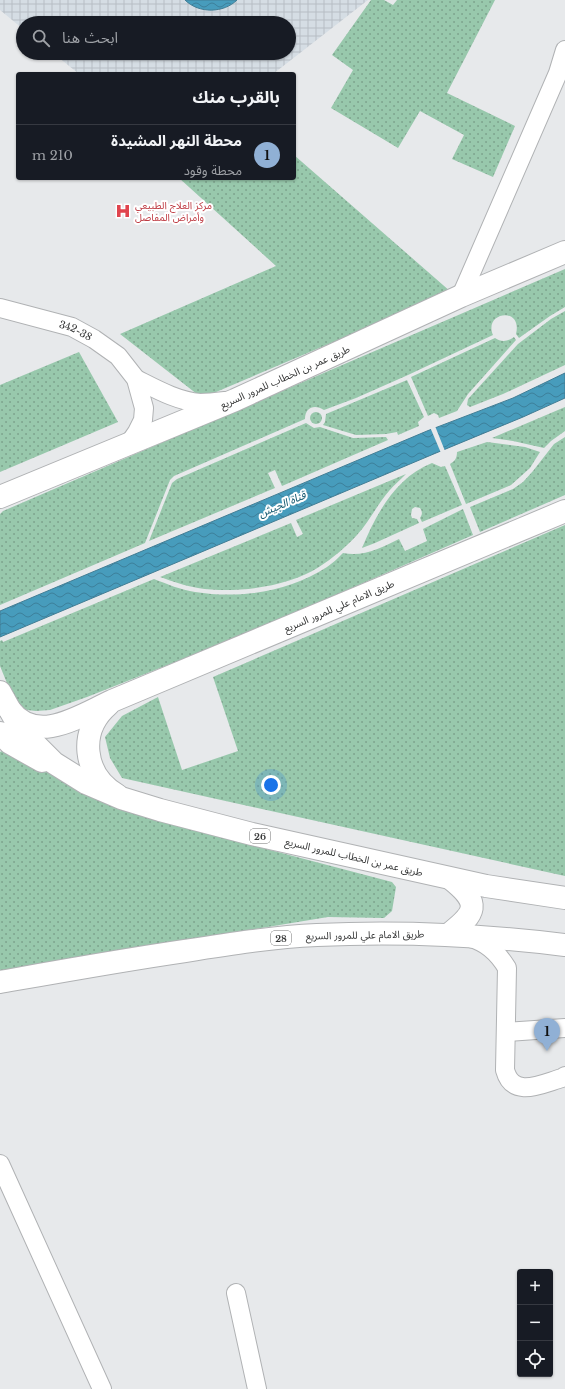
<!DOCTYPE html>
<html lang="ar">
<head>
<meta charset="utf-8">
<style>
	body { margin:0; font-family:"Libre Baskerville","Noto Sans Arabic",serif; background:#20242c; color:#f1f3f6; direction:rtl }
	.controls { position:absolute; right:12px; bottom:12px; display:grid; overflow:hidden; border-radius:4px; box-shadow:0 1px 3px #0004 }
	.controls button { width:36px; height:36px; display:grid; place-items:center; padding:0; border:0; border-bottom:1px solid #363941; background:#171b24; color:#f1f3f6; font:20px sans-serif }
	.you { position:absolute; left:271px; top:785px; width:14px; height:14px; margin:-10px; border:3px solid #fff; border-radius:50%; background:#1a73e8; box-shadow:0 0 0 6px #1a73e833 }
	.badge { display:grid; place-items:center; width:26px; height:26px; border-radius:50%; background:#90b0d5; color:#111; font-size:13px; font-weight:700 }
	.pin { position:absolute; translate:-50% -33px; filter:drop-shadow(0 1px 2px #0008) }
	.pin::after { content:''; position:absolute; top:21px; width:14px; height:12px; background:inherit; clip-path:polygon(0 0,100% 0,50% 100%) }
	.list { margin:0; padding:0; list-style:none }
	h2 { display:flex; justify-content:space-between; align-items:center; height:52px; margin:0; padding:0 16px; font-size:17px }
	h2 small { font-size:13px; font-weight:400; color:#9ea1a6 }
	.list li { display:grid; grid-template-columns:26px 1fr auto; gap:12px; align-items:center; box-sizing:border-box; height:56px; padding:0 16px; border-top:1px solid #363941 }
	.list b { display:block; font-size:15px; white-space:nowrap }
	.list p { margin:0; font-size:13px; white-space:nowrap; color:#9ea1a6 }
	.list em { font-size:13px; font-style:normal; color:#9ea1a6 }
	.icon { flex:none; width:22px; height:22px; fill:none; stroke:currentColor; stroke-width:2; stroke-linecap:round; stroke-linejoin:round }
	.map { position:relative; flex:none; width:565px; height:1389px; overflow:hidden; direction:ltr }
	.search { position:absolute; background:#171b24; box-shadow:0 1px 3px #0004; left:16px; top:16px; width:280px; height:44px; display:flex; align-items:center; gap:10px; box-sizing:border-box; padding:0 14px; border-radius:22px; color:#9ea1a6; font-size:15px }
	.panel { position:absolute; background:#171b24; box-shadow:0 1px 3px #0004; left:16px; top:72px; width:280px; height:108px; border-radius:4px; direction:rtl }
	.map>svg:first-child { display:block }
	.industrial { fill:url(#industrial-grid) }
	.grass { fill:url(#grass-dots) }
	.water { fill:url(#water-waves); stroke:#427d94 }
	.pier { fill:#e7e9eb }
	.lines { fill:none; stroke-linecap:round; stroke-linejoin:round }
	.minor-casing { stroke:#b0b2b4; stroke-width:20 }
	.major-casing { stroke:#b0b2b4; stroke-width:24 }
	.highway-casing { stroke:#b0b2b4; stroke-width:24 }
	.minor { stroke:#fff; stroke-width:18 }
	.major { stroke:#fff; stroke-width:22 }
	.highway { stroke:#fff; stroke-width:22 }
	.labels { text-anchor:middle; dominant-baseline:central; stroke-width:4; stroke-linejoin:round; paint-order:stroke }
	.shield { fill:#fff; stroke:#727272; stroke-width:1 }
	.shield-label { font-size:9px; font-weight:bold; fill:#353636 }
	.health-label { font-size:10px; fill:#be3a42; stroke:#fff; text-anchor:start }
	.street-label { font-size:10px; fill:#353636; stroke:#fff }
	.water-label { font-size:11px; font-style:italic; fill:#10566d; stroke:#fff }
</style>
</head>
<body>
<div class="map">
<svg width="565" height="1389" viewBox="0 0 565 1389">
	<defs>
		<pattern id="industrial-grid" width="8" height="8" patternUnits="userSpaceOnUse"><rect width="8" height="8" fill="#d5dde4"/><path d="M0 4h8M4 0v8" fill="none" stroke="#b7bec4"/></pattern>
		<pattern id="grass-dots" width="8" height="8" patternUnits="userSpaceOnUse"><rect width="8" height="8" fill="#98c8ac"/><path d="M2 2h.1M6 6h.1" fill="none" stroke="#7da38d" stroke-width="1.8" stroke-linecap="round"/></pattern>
		<pattern id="water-waves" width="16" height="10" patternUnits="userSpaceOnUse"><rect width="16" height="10" fill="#479cbc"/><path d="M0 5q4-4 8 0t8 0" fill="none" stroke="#3c809a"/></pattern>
	</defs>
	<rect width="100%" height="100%" fill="#e7e9eb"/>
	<path class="industrial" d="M0,0h368l-95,74h-194l-26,-21h236v-30h-266v6l-23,-19z"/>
	<g class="grass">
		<path d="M371,0h13l9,5 4,-5h98l-48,93 68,33 -22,51 -41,-18 12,-24 -44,-24 -22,37 -67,-40 22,-38 -21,-15z"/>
		<path d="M294,155l157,137 -249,106 -82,-64 156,-68 -97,-88h115z"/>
		<path d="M565,269v38l-15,9 -31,22 -3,-4c7,-28 -33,-22 -23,1l-85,40 -52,23 -32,12c-9,-6 -19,-3 -19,9l-131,57 -4,4 -25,63 -145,62v-91l3,-3z"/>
		<path d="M565,311v54l-62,29 -33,13 -3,-2 1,-6 50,-55 33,-25z"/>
		<path d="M514,337l2,3 -48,54 -11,17 -18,7 -1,-3 -4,-2 -6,3 -17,-39 84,-39c6,4 12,4 19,-1z"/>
		<path d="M79,352l39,70 -118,50v-87z"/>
		<path d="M407,380l17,37 -6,5 1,4 -21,9 -1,-3 -11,2 -30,1 -33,-10 2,-3 1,-8z"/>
		<path d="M565,407v24l-14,10 -7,7 -31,-7 -21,-3z"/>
		<circle cx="316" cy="418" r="6"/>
		<path d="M306,423l8,5 6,-1 33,11 33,-1 2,3 -106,46 -7,-16 -7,3 7,15 -126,53 23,-58 5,-4z"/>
		<path d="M565,437v58l-85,37 -10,-25 43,-18 10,-7 10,-11 21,-27z"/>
		<path d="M487,442l38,5 15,5 -10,16 -19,17 -45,19 -16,-40c5,-3 7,-6 7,-12z"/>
		<path d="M432,463l9,4 4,-1 17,39 -40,17 -2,-4c3,-4 2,-7 0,-10l-5,-1 -3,2 -1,6 1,3 5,1 2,4 -44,20 -13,5c14,-34 34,-71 70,-85z"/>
		<path d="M406,474c-5,5 -12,11 -17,17 -12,14 -20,31 -32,44 -11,12 -24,23 -38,32 -31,20 -84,27 -121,21 -13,-2 -26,-7 -38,-11l131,-54 6,14 6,-3 -7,-14z"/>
		<path d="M463,509l10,26 -222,97 -164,65 -37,13 -14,1 -9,-1 -6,-2 -10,-15 -11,-27v-25l2,-1 1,2 151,-63c13,5 27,11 41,13 44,7 94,0 132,-25 6,-4 11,-9 16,-14 21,4 38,-5 56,-14l6,12 22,-10 -4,-12z"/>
		<path d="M565,525v351l-443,-98 -12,-20 -5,-21 17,-21 36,-19 24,73 56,-19 -25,-74z"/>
		<path d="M4,750l13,3 100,52 134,40 141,37 4,5 -4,24 -8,7 -56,-1 -328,54v-219z"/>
	</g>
	<g class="water">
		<path d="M185,0h52c-13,13 -38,14 -52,0z"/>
		<path d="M565,373v25l-42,19 -87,36 -436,184v-26l427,-180 86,-33z"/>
	</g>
	<path class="pier" d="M435,426l10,25 -4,2 -11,-26z"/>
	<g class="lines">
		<g class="minor-casing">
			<g id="minor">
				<path d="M461,296l97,-223 7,-23"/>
				<path id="s1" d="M0,308l72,19 22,12 24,17 18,23 8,29 -1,12 -6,12 -9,13"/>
				<path d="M136,379c20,10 41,22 64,24 8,0 17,-1 25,-2"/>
				<path d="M470,938c17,4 28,15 37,30l-2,102c8,29 36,14 57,8l3,-2"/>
				<path d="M506,1032l59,-4"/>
				<path d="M0,1164l102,225"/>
				<path d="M236,1293l21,96"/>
			</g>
		</g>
		<g class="major-casing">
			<g id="major">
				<path d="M0,497l235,-97 226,-104 104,-44"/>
				<path d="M108,705c-30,26 -25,70 9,90"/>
				<path d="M10,710c27,36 71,5 102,-9l453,-190"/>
			</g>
		</g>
		<g class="highway-casing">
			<g id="highway">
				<path d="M0,692l16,29 8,12 30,30 32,20 35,15 39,12 92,24 234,52 79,12"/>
				<path d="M0,733l10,10 32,18"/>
				<path d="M448,935c28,-22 34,-31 3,-56"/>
				<path d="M0,982c62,-11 123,-22 185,-31 44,-7 88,-14 132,-16 83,-4 166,0 248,10"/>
			</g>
		</g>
		<use href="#minor" class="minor"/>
		<use href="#major" class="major"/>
		<use href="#highway" class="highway"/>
	</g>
	<defs>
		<g id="hospital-bare" transform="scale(1.2)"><path d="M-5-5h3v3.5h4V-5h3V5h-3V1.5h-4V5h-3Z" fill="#e0444e" stroke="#fff" stroke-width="2.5" paint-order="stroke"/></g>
	</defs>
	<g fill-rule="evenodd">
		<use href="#hospital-bare" x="123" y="211"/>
	</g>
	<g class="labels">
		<g class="shield">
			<rect x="250" y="829" width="20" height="14" rx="3"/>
			<rect x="271" y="931" width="20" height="14" rx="3"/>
		</g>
		<g class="shield-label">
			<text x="260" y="836">26</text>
			<text x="281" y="938">28</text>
		</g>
		<g class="health-label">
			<text x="135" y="205">مركز العلاج الطبيعي<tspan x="135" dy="12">وأمراض المفاصل</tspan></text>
		</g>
		<g class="street-label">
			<text stroke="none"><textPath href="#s1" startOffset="79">342-38</textPath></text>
			<text transform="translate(285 377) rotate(-24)">طريق عمر بن الخطاب للمرور السريع</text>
			<text transform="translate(339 606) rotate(-23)">طريق الامام علي للمرور السريع</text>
			<text transform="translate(354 857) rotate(13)">طريق عمر بن الخطاب للمرور السريع</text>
			<text transform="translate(365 935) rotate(-1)">طريق الامام علي للمرور السريع</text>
		</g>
		<g class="water-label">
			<text transform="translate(282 504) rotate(-23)">قناة الجيش</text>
		</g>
	</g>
</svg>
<div class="controls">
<button>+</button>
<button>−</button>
<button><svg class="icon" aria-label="locate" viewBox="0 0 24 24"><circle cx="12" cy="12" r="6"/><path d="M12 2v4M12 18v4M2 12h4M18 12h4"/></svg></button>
</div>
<div class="you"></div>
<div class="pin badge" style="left:547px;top:1051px">1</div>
<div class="search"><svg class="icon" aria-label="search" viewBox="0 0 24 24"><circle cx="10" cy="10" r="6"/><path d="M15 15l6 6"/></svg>ابحث هنا</div>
<section class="panel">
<h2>بالقرب منك<small></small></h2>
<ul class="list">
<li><span class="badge">1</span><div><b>محطة النهر المشيدة</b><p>محطة وقود</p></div><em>210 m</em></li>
</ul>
</section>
</div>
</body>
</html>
